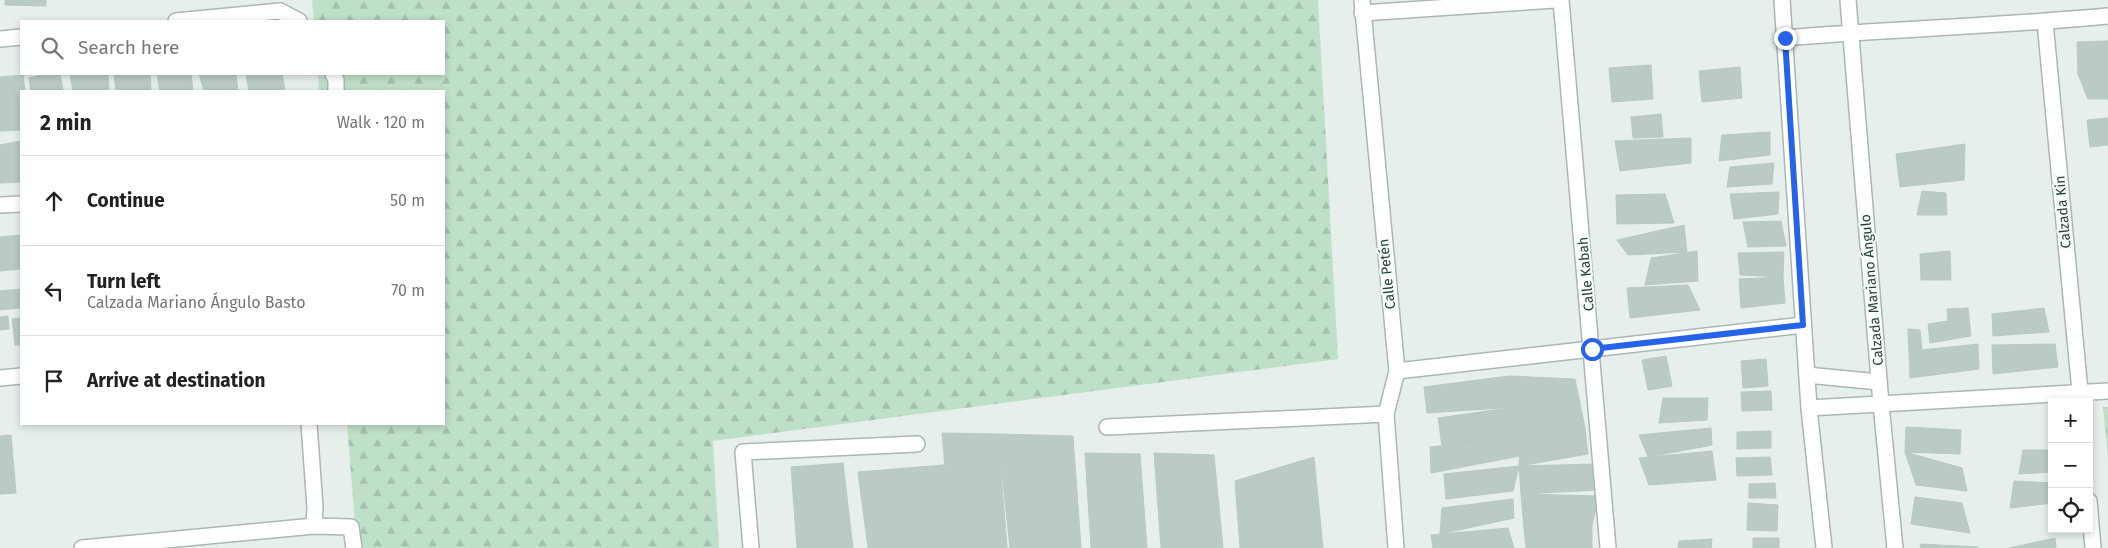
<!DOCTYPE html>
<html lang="en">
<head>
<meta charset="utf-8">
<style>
	body { margin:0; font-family:"Fira Sans",sans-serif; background:#f6f6f6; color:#222 }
	.controls { position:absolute; right:15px; bottom:15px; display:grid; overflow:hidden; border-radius:0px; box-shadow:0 2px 8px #0003 }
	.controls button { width:45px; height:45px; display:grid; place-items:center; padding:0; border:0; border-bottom:1px solid #e0e0e0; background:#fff; color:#222; font:25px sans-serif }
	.stop { position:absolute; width:15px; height:15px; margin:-11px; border:4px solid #2563eb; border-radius:50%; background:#fff }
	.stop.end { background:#2563eb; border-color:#fff; box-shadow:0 1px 5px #0008 }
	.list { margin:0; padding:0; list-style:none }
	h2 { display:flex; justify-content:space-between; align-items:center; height:65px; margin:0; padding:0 20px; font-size:21px }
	h2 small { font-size:16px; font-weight:400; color:#767676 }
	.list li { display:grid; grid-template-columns:32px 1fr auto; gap:15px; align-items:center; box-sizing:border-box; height:90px; padding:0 20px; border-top:1px solid #e0e0e0 }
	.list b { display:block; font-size:19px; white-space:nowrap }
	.list p { margin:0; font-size:16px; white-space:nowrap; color:#767676 }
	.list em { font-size:16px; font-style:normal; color:#767676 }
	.icon { flex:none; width:28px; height:28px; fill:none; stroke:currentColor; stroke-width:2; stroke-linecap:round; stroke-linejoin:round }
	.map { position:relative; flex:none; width:2108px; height:548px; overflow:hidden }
	.search { position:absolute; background:#fff; box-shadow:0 2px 8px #0003; left:20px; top:20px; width:425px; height:55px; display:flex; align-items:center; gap:12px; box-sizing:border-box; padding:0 18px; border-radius:0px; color:#767676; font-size:19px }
	.panel { position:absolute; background:#fff; box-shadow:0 2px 8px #0003; left:20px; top:90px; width:425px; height:335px; border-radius:0px }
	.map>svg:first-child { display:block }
	.forest { fill:url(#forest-firs) }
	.park { fill:url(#park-tufts) }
	.building { fill:#bbcac4; stroke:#b8c9c2 }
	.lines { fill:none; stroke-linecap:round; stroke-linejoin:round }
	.minor-casing { stroke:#a8b8b2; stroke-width:18 }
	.minor { stroke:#fff; stroke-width:15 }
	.route { stroke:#2563eb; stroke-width:6 }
	.labels { text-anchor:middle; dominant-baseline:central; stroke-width:4.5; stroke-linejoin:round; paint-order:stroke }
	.street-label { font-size:14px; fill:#24423a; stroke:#f7fbf9 }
</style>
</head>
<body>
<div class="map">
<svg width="2108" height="548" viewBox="0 0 2108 548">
	<defs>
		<pattern id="forest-firs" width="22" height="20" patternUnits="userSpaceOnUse" patternTransform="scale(1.25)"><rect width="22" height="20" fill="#bfe0c8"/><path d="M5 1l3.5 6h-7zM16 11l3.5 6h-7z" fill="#a4c1ad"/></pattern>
		<pattern id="park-tufts" width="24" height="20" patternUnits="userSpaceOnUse" patternTransform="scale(1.25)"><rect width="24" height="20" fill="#bfe0c8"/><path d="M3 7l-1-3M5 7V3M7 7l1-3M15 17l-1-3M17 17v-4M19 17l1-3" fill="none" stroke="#a4c1ad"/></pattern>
	</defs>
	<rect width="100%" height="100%" fill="#e6efeb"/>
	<path class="forest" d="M312,0h1006l20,359 -625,82 6,107h-362l-10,-124h97v-333h-125l-1,-17h126v-53h-130z"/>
	<path class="park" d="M2103,407h5v52z"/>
	<g class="building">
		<path d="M5,0h41v6l-41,-1z"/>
		<path d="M2108,41v32l-30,1 -1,-32z"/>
		<path d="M1651,65l2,34 -41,3 -3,-34z"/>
		<path d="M1740,67l2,31 -40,4 -3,-31z"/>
		<path d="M2108,73v26h-20l-10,-25z"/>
		<path d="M45,74h15l3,17h-32l-2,-13z"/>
		<path d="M70,74h38l1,17h-36z"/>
		<path d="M114,74h36l1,17h-35z"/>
		<path d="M157,74h34l2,17h-33z"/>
		<path d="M199,74h37l2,17h-34z"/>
		<path d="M246,74h36l3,17h-36z"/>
		<path d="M23,75l2,16h-4v39l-21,1v-54z"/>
		<path d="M1661,114l2,23 -30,1 -2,-21z"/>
		<path d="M2108,118v27l-18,2 -3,-27z"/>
		<path d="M1770,132v23l-51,6 3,-26z"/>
		<path d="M1691,138v25l-71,8 -5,-30z"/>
		<path d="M21,141v41l-21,1v-38z"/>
		<path d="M1965,144l-1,36 -64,7 -4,-33z"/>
		<path d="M1774,163l-2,21 -45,3 3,-20z"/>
		<path d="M1922,191l24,2 1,22h-30z"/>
		<path d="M1779,192l-1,22 -44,5 -4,-25z"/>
		<path d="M1665,194l9,29 -57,1 -1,-29z"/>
		<path d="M1781,221l5,25 -38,1 -5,-25z"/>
		<path d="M1684,225l3,27 -59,3 -11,-15z"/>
		<path d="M21,235v34l-21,2v-34z"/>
		<path d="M1697,251l1,30 -53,4 6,-27z"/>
		<path d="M1950,251l1,29h-30l-1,-26z"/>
		<path d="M1784,252l-1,25 -43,-2 -2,-22z"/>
		<path d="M1783,277l2,26 -44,5 -2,-29z"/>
		<path d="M1688,285l12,25 -70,8 -3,-30z"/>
		<path d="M21,289v19l-21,2v-19z"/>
		<path d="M1968,308l3,28 -41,7 -2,-19 20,-3 -1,-12z"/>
		<path d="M2044,308l5,24 -56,4 -1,-22z"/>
		<path d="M8,316l1,13 -9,1v-13z"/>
		<path d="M21,318v27h-6l-3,-26z"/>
		<path d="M1908,329l12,1 2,20 56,-6 1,25 -69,9z"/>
		<path d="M2055,344l3,23 -65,7 -1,-29z"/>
		<path d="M1666,356l6,30 -24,4 -6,-30z"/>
		<path d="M1766,359l2,27 -25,2 -2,-27z"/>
		<path d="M1509,376l66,3 10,49 -64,9z"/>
		<path d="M1509,376l6,31 -88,6 -3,-26z"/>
		<path d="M1771,391l1,19 -30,1 -1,-19z"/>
		<path d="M1663,398h45l-1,22 -48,3z"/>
		<path d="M1515,407l6,30 -79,9 -4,-28z"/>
		<path d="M1906,427l55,3 -1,24 -55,-2z"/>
		<path d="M1585,428l3,26 -69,12 2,-29z"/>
		<path d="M1711,428l1,17 -64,12 -9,-22z"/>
		<path d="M1771,431v17l-34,1v-17z"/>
		<path d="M942,433l56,1 9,114h-55z"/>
		<path d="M998,434l75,2 8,112h-71z"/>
		<path d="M11,435l5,58 -16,1v-58z"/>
		<path d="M1521,437l-1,19 -89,17 -1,-26z"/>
		<path d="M2023,450h29v22l-33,2z"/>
		<path d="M1712,451l4,29 -67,5 -10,-27z"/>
		<path d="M1905,452l57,16 5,23 -51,-6z"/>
		<path d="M1085,453l55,1 7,94h-56z"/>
		<path d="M1154,453l60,2 9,93h-62z"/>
		<path d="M1314,457l9,91h-83l-5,-67z"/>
		<path d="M1770,457l2,18 -35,1 -1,-18z"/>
		<path d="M843,463l10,85h-56l-6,-81z"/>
		<path d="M1597,464l4,26 -80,4 -2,-28z"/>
		<path d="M944,465l8,83h-84l-10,-76z"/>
		<path d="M1519,466l-6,25 -67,8 -2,-25z"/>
		<path d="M2014,481l38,2v20l-42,5z"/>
		<path d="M1775,483l1,15h-27v-14z"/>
		<path d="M1521,494l78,2 -7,29 -68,4z"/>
		<path d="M1915,497l47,6 8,30 -59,-9z"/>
		<path d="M1513,499l1,19 -74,16 2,-26z"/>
		<path d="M1748,503l30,2 -1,26 -30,-1z"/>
		<path d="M1592,525v23h-66l-2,-19z"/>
		<path d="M1508,528l6,20h-81l-2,-13z"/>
		<rect x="1753" y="538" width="26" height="10"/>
		<path d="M2055,538l1,10h-47z"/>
		<path d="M1712,539l-1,9h-33l1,-7z"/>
		<path d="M1921,544l57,3 -1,1h-57z"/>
	</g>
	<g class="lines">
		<g class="minor-casing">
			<g id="minor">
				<path d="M1362,0l35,371 -11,43 10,134"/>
				<path d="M1561,0l47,548"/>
				<path d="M1782,0l27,408 15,140"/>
				<path d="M1848,0l33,404 14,144"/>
				<path d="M280,11l19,10"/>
				<path d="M1362,13l193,-13"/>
				<path d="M176,21l104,-10"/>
				<path d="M2045,22l36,380"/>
				<path d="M1785,38c107,-9 215,-12 323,-22"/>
				<path d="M0,39l21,-2"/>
				<path d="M333,74l3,6v11"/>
				<path d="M0,205l21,-1"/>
				<path d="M1397,371l406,-46"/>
				<path d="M1807,375l72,7"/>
				<path d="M0,378l21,-2"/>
				<path d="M1809,408l299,-17"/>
				<path d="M309,424l6,83 -1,19"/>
				<path d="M1107,427l279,-13"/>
				<path d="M2089,501l4,47"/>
				<path d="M82,548l232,-22 37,1 3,21"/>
				<path d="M751,548l-8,-96 174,-8"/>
			</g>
		</g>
		<use href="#minor" class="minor"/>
	</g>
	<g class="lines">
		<path class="route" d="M1592,349l211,-24 -18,-287"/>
	</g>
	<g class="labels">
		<g class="street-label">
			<text transform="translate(2063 212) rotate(-95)">Calzada Kin</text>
			<text transform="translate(1387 274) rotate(-96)">Calle Petén</text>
			<text transform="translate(1586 274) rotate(-95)">Calle Kabah</text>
			<text transform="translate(1872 290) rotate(-95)">Calzada Mariano Ángulo</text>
		</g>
	</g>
</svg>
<div class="controls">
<button>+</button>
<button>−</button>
<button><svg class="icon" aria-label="locate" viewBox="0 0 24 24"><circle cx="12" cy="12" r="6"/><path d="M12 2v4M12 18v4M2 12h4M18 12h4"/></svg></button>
</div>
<div class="stop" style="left:1592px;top:349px"></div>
<div class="stop end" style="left:1785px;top:38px"></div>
<div class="search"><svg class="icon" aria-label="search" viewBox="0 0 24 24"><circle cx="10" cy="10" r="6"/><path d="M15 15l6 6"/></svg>Search here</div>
<section class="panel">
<h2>2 min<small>Walk · 120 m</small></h2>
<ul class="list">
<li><svg class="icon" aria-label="ahead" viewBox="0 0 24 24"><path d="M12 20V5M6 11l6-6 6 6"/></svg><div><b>Continue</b></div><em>50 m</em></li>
<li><svg class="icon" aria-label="left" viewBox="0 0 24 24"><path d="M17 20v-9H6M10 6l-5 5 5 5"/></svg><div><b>Turn left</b><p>Calzada Mariano Ángulo Basto</p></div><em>70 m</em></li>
<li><svg class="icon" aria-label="arrive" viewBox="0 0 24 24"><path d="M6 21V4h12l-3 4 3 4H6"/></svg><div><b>Arrive at destination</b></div></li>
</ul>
</section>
</div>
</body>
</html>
